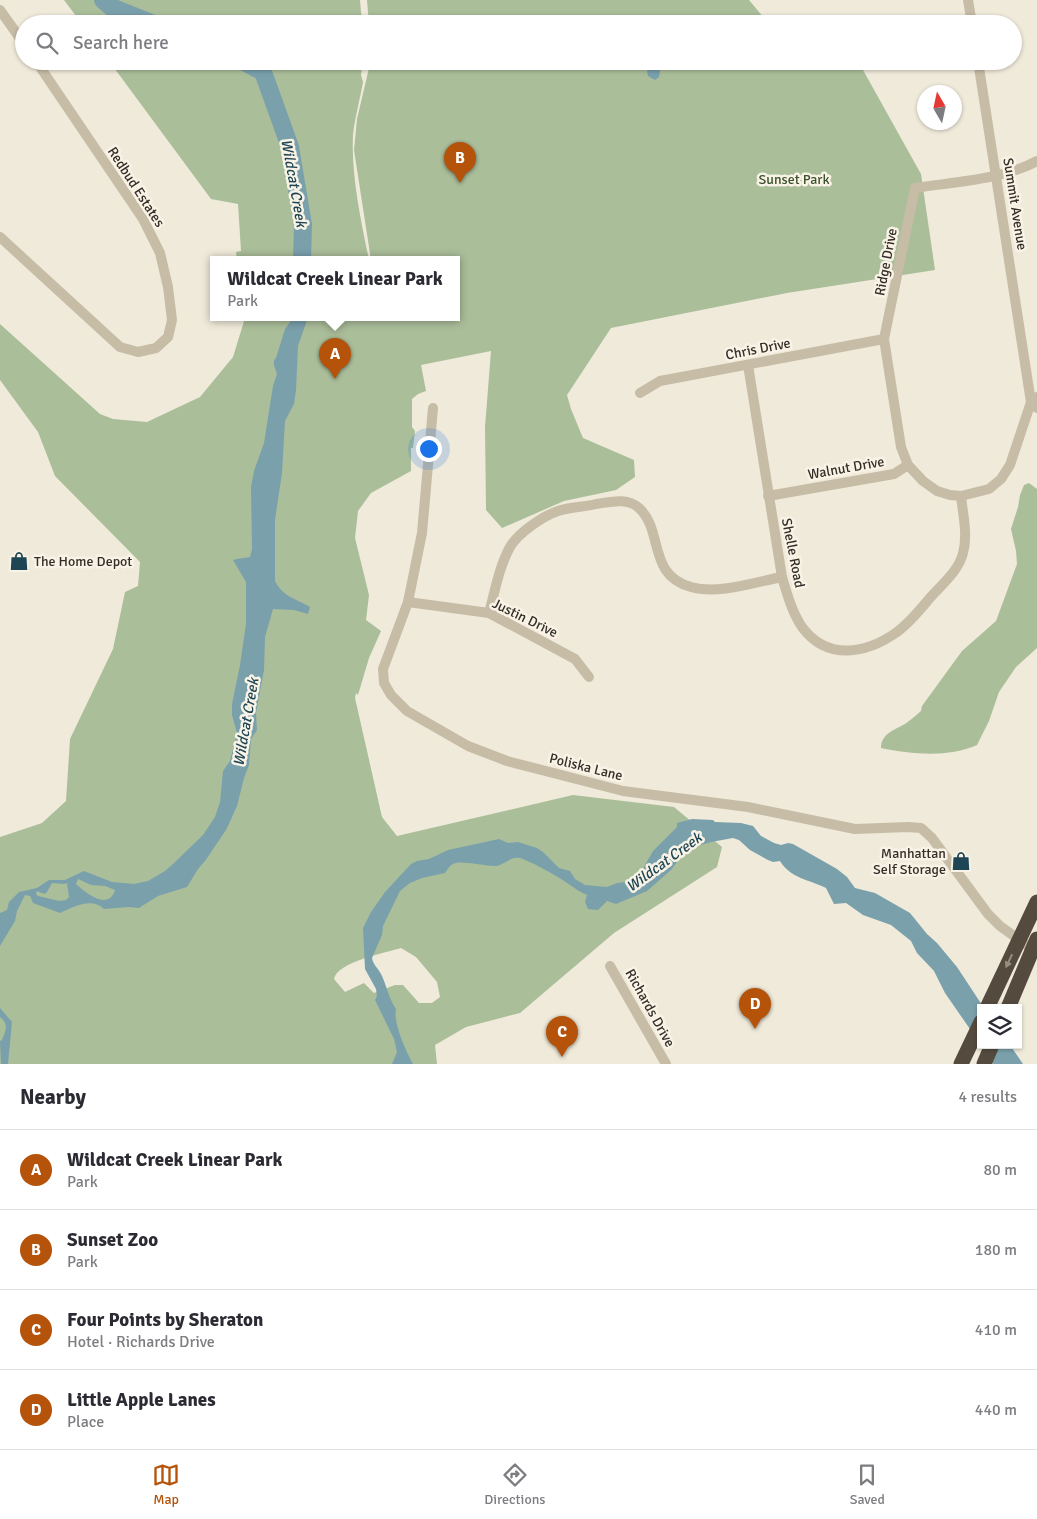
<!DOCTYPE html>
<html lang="en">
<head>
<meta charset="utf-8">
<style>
	body { margin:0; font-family:Signika,sans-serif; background:#f2f2f3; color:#2b2b33 }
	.controls { position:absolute; right:15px; bottom:15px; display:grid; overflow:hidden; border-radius:0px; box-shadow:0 1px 4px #0004 }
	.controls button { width:45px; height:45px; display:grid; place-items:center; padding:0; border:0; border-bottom:1px solid #e1e1e2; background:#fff; color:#2b2b33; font:25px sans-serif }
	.compass { position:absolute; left:917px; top:85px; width:45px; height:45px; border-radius:50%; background:#fff; box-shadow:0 1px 4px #0004; rotate:351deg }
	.you { position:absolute; left:428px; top:448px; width:18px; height:18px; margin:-12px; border:4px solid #fff; border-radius:50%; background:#1a73e8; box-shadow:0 0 0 8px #1a73e833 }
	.badge { display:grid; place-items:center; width:32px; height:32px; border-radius:50%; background:#b45309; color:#fff; font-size:16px; font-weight:700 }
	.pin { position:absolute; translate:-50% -41px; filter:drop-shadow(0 1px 2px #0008) }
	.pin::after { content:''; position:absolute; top:26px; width:18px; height:15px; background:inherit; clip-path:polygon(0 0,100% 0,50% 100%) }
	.popup { position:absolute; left:210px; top:256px; width:250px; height:65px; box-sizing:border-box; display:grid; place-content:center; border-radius:0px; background:#fff; filter:drop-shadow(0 1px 4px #0005); font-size:16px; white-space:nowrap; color:#7c7c81 }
	.popup b { font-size:19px; color:#2b2b33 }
	.popup::after { content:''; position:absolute; left:50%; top:100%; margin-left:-10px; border:10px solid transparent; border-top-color:#fff }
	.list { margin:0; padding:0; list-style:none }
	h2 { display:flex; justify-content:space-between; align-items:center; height:65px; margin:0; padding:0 20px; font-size:21px }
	h2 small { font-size:16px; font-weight:400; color:#7c7c81 }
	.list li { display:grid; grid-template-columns:32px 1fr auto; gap:15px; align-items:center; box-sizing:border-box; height:80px; padding:0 20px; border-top:1px solid #e1e1e2 }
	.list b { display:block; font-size:19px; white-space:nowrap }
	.list p { margin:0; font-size:16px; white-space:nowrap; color:#7c7c81 }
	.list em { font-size:16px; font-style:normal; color:#7c7c81 }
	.icon { flex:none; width:28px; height:28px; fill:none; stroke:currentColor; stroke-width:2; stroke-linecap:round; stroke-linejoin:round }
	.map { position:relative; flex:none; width:1037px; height:1064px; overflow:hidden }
	.search { position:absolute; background:#fff; box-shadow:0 1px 4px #0004; left:15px; right:15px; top:15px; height:55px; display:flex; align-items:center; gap:12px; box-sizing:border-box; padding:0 18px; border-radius:28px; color:#7c7c81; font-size:19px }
	.sheet { height:385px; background:#fff }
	nav { display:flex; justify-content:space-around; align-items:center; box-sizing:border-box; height:70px; border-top:1px solid #e1e1e2; background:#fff; font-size:14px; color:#7c7c81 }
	nav a { display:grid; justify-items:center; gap:2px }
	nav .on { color:#b45309 }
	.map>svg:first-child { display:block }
	.green { fill:#abbe9a; fill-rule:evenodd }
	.water { fill:#7aa0ac; fill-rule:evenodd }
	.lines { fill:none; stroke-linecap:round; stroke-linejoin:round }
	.river { stroke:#7aa0ac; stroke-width:18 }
	.street { stroke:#c7bca6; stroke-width:10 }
	.highway { stroke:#554a3e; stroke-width:15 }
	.oneway { fill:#968e81 }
	.labels { text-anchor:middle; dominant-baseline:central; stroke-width:5; stroke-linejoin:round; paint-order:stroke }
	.park-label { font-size:14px; fill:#3c512c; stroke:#f8f3e6 }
	.street-label { font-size:14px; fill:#342e27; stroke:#f8f3e6 }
	.poi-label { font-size:14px; fill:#342e27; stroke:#f8f3e6; text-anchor:start }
	.water-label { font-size:15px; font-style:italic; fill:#1e4553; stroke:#f8f3e6 }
</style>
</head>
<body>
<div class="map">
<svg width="1037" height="1064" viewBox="0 0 1037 1064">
	<rect width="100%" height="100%" fill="#f0eada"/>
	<g class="green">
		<path d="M64,0h296l2,24h-280z"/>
		<path d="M367,0h382l20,24h-400z"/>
		<path d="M109,61h254l-2,14 2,7c-3,17 -8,35 -10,53 -2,40 8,86 16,125h-132l-1,-8 5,-1 -3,-47 -27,-5z"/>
		<path d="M369,61h444l10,4 8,-4h27l63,113 14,96 -148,23 -176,35 -44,67 4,14 12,29 51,22 1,17 -19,13 -52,11 -62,27 -16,-18 -1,-83 6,-76 -70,14 5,26 -8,3 -6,5v28l3,4 -2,17h-2v23l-40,22 -13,18 -3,27 14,57 -3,25 15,11 -12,27 -11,37 -2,-2 -1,5 27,119 15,19 176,-41 101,12 48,40 -5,20 -103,66 -94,80 -54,14 -31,18 2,19h-437v-227l42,-14 24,-22 4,-62 43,-90 12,-57 13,-6 2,-24 -85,-86 -17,-44 -38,-52v-56l100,90 13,5 34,3 53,-25 33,-40 12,-39h211v-58h-85l-17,-110 3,-31 12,-51zM401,948l15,9 21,25 3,15 -8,6h-13l-16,-18h-8l-21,8 -10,-10 -19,9 -11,-13c3,-17 51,-26 67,-31z"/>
		<path d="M1029,483l8,6v159l-21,19 -17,25 -10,29 -12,24c-29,13 -66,9 -96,3 0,-14 13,-18 24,-24 6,-4 11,-9 16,-13l1,-5 40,-55 34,-30 21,-57 -1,-13 -5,-22 7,-22 2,-12 4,-10z"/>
	</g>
	<g class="water">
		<path d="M648,61h8l4,10 -1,6 -4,3 -7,-4 -1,-5 3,-4z"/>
		<path d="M293,318h14v2l-9,26 -2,44 -2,14 -9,17 -3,52 -7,47v61c8,16 22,18 35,26l-2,7 -14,-4 -21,-1 -8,28 -1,33 -8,43 1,17 -6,9 -2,26 -5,13 -7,28 -11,24 -21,31 -7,8 -11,18 -29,9 -19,12 -10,-1 -25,2c-13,-12 -30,-2 -44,4l-27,-10 -3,-7 -5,-1 -8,16 -2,10 -15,25v-33l7,-3 2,-8 10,-10 18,-4 12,-8h16l19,-9 28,11 22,2 14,-3 17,-10 9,-8 29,-28 12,-18 5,-15 3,-31 7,-10 7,-28 -5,-18v-11l8,-39 6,-41v-42l-13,-22 4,-1 13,-2 2,-8 -1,-62 3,-16 10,-28 9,-57 4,-12 -3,-9v-5l2,-2 9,-29zM78,879l13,6 14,1 10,4c-7,22 -30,2 -39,-6zM52,883l12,1 3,-1 2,14 -3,3 -7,1 -21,-5 -2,-2 1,-3 7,3 3,-2z"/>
		<path d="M692,819l21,1 2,2 26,1 12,3 8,10 13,7 7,2 7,-2 5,1 44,25 10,8 8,11 20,5 35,20 17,21 10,9 20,24 27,41h-3v37l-36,-52 -11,-22 -17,-18 -6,-12 -20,-16 -28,-10 -17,-12 -12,1 -8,-16c-16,-8 -36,-10 -46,-27l-7,1 -5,-2 -18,-10 -11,-10 -6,-2 -22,4 -17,5 -9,4 -14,19 -24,21 -31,13 -9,-3 -9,9 -10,-1 -3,-7 2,-7c-7,-3 -11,-6 -17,-10 -14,-10 -31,-19 -47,-26 -12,-5 -18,7 -29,7 -8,0 -32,-5 -38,-3 -6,1 -8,6 -11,10l-23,5 -12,5 -10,8 -17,35 -1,9 -10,23c1,7 7,11 10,18 5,11 7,23 14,33 -3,14 10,42 17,55h-21l5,-12 -3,-13 -19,-39 2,-4 -1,-7 -11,-20 -2,-41 8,-16 14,-20 26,-28 6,-3 12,-2 19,-9 51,-11 9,4 10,-1 19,6 6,4 16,16 11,3 5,8 10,6 22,2 10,-4 9,-1 14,-8 13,-23 24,-24v-4z"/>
		<path d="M0,1008l12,14 -4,42h-7l-1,-23 2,-1c4,-10 7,-16 -2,-23z"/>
		<path d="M981,1045h29l13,19h-30z"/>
	</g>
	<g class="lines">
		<g class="river">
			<path d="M103,0l8,7 43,17"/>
			<path d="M243,61l20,11 27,75 13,78 -1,35"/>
		</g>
		<g class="street">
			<path d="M968,0l4,24"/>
			<path d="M0,10l24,34"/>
			<path d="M978,61l53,341 6,6"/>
			<path d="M1037,161c-35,19 -84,21 -122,27l-31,151 17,108 7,18 15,16 14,10 13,4 11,1 28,-7 12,-10 9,-14 21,-63 6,-5"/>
			<path d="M0,237l120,110 18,5 18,-4 12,-11 4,-17 -4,-33 -8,-34 -17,-34 -107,-158"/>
			<path d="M748,365l34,212c5,17 10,35 20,50 25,34 64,27 95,5 12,-9 23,-22 32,-33 11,-13 30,-28 34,-46 5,-18 0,-38 -2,-57"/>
			<path d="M640,393l20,-12 224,-42"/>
			<path d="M433,408l-11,125 -14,69 -25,67 1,14 7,12 16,16 61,35 39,15 116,30 125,16 107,22 53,-2 13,1 11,10 56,76 12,12 32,23"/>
			<path d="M768,496l126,-22 14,-9"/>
			<path d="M408,602l81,11 86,46 14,18"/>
			<path d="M489,613c6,-22 10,-46 21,-66 8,-14 33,-31 48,-36 12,-4 26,-4 38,-7 15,-2 31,-7 43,4 25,23 8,67 52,79 27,8 64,-5 91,-10"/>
			<path d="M610,966l56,98"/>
		</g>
		<g class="highway">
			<path d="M987,1008l50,-106"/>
			<path d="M1008,1008l29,-69"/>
			<path d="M961,1064l20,-42"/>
			<path d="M984,1064l8,-19"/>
		</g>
	</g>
	<defs><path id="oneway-solid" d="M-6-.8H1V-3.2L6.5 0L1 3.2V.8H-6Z" transform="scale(1.25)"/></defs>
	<use class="oneway" href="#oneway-solid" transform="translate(1009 961) rotate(115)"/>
	<defs>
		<g id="shop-bare" transform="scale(1.5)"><path d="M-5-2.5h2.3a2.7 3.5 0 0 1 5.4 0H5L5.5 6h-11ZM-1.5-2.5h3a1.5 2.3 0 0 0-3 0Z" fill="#1e4553" stroke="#f8f3e6" stroke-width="2.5" paint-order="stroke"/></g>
	</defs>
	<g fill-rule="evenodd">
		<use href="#shop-bare" x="19" y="561"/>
		<use href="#shop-bare" x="961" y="861"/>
	</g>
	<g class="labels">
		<g class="park-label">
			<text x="794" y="179">Sunset Park</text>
		</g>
		<g class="street-label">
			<text transform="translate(136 187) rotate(57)">Redbud Estates</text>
			<text transform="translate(1015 204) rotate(81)">Summit Avenue</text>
			<text transform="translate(886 262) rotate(-79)">Ridge Drive</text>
			<text transform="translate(758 349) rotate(-11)">Chris Drive</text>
			<text transform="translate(846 468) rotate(-10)">Walnut Drive</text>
			<text transform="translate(793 553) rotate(79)">Shelle Road</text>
			<text transform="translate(525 618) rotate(26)">Justin Drive</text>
			<text transform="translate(586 767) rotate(14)">Poliska Lane</text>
			<text transform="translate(650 1008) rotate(61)">Richards Drive</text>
		</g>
		<g class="poi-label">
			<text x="34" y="561">The Home Depot</text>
			<text x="946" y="853" text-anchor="end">Manhattan<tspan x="946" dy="16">Self Storage</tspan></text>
		</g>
		<g class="water-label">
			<text transform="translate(294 183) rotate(80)">Wildcat Creek</text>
			<text transform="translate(246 722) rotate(-80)">Wildcat Creek</text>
			<text transform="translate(664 862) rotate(-36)">Wildcat Creek</text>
		</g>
	</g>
</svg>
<div class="controls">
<button><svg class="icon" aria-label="layers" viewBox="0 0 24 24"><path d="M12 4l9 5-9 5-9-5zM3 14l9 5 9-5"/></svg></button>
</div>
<svg class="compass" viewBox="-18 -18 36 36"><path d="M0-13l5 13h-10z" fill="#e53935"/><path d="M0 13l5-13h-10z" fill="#7c7c81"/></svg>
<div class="you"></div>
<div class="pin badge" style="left:335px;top:379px">A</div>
<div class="popup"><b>Wildcat Creek Linear Park</b>Park</div>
<div class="pin badge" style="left:460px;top:183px">B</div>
<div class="pin badge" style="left:562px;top:1057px">C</div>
<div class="pin badge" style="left:755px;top:1029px">D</div>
<div class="search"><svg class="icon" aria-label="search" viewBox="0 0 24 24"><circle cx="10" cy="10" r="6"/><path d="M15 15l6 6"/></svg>Search here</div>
</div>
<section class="sheet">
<h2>Nearby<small>4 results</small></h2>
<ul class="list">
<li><span class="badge">A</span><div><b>Wildcat Creek Linear Park</b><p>Park</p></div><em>80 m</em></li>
<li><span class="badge">B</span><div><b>Sunset Zoo</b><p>Park</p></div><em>180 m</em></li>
<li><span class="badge">C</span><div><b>Four Points by Sheraton</b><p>Hotel · Richards Drive</p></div><em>410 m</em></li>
<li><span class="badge">D</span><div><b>Little Apple Lanes</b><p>Place</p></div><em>440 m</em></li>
</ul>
</section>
<nav>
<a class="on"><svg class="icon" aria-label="map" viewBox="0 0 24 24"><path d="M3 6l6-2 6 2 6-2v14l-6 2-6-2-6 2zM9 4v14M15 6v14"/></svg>Map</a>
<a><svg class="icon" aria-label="directions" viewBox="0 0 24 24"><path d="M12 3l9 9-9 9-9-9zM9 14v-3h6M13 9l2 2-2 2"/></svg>Directions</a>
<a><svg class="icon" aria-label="saved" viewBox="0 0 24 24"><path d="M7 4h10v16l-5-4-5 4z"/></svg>Saved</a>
</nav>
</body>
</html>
